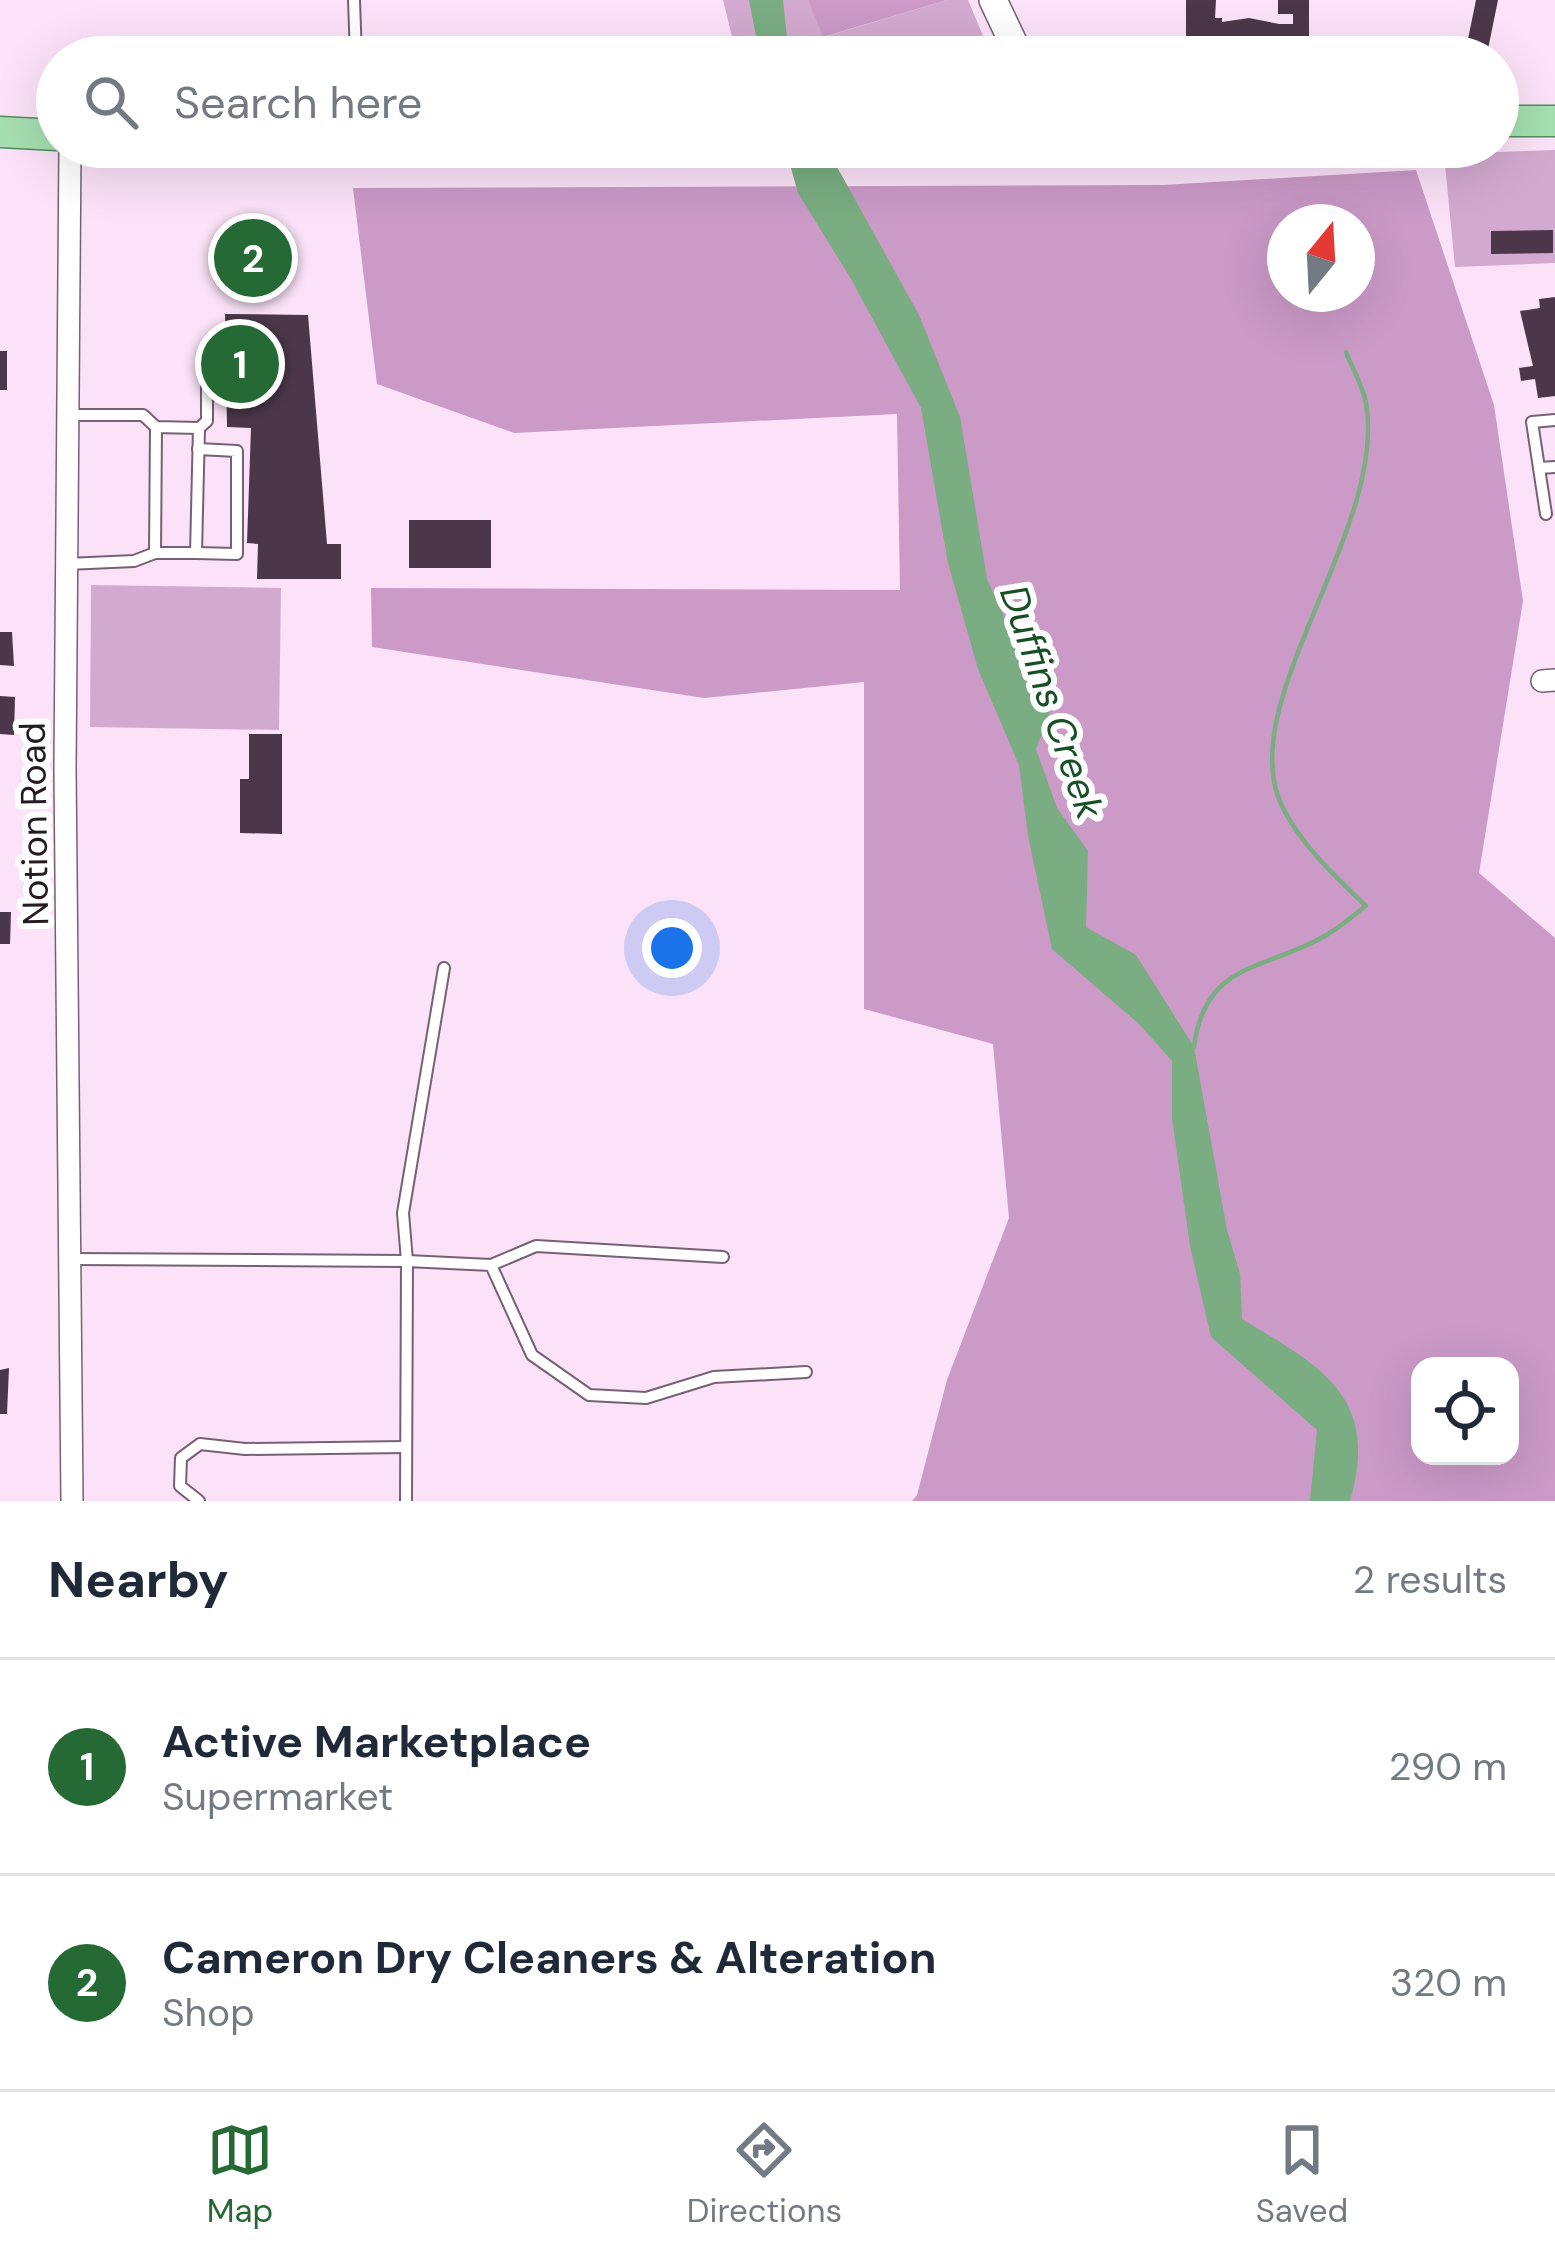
<!DOCTYPE html>
<html lang="en">
<head>
<meta charset="utf-8">
<style>
	body { margin:0; font-family:"DM Sans",sans-serif; background:#f6f6f7; color:#1f2937 }
	.controls { position:absolute; right:36px; bottom:36px; display:grid; overflow:hidden; border-radius:24px; box-shadow:0 12px 48px #0002 }
	.controls button { width:108px; height:108px; display:grid; place-items:center; padding:0; border:0; border-bottom:3px solid #e0e1e3; background:#fff; color:#1f2937; font:60px sans-serif }
	.compass { position:absolute; left:1267px; top:204px; width:108px; height:108px; border-radius:50%; background:#fff; box-shadow:0 12px 48px #0002; rotate:18deg }
	.you { position:absolute; left:672px; top:948px; width:42px; height:42px; margin:-30px; border:9px solid #fff; border-radius:50%; background:#1a73e8; box-shadow:0 0 0 18px #1a73e833 }
	.badge { display:grid; place-items:center; width:78px; height:78px; border-radius:50%; background:#256935; color:#fff; font-size:39px; font-weight:700 }
	.pin { position:absolute; translate:-50% -50%; border:6px solid #fff; box-shadow:0 3px 12px #0006 }
	.list { margin:0; padding:0; list-style:none }
	h2 { display:flex; justify-content:space-between; align-items:center; height:156px; margin:0; padding:0 48px; font-size:51px }
	h2 small { font-size:39px; font-weight:400; color:#747a83 }
	.list li { display:grid; grid-template-columns:78px 1fr auto; gap:36px; align-items:center; box-sizing:border-box; height:216px; padding:0 48px; border-top:3px solid #e0e1e3 }
	.list b { display:block; font-size:45px; white-space:nowrap }
	.list p { margin:0; font-size:39px; white-space:nowrap; color:#747a83 }
	.list em { font-size:39px; font-style:normal; color:#747a83 }
	.icon { flex:none; width:66px; height:66px; fill:none; stroke:currentColor; stroke-width:2; stroke-linecap:round; stroke-linejoin:round }
	.map { position:relative; flex:none; width:1555px; height:1501px; overflow:hidden }
	.search { position:absolute; background:#fff; box-shadow:0 12px 48px #0002; left:36px; right:36px; top:36px; height:132px; display:flex; align-items:center; gap:30px; box-sizing:border-box; padding:0 42px; border-radius:66px; color:#747a83; font-size:45px }
	.sheet { height:588px; background:#fff }
	nav { display:flex; justify-content:space-around; align-items:center; box-sizing:border-box; height:168px; border-top:3px solid #e0e1e3; background:#fff; font-size:33px; color:#747a83 }
	nav a { display:grid; justify-items:center; gap:6px }
	nav .on { color:#256935 }
	.map>svg:first-child { display:block }
	.green { fill:#d3aacf }
	.forest { fill:#cb9ac7; fill-rule:evenodd }
	.water { fill:#7aad81 }
	.lines { fill:none; stroke-linecap:round; stroke-linejoin:round }
	.stream { stroke:#7aad81; stroke-width:4.5 }
	.building { fill:#4b3749 }
	.lane-casing { stroke:#766174; stroke-width:14 }
	.street-casing { stroke:#766174; stroke-width:24 }
	.secondary-casing { stroke:#766174; stroke-width:30 }
	.primary-casing { stroke:#528c5d; stroke-width:33 }
	.lane { stroke:#fff; stroke-width:10 }
	.street { stroke:#fff; stroke-width:21 }
	.secondary { stroke:#fff; stroke-width:27 }
	.primary { stroke:#a6dfb1; stroke-width:30 }
	.labels { text-anchor:middle; dominant-baseline:central; stroke-width:12; stroke-linejoin:round; paint-order:stroke }
	.street-label { font-size:36px; fill:#231a22; stroke:#fff }
	.water-label { font-size:39px; font-style:italic; fill:#185026; stroke:#fff }
</style>
</head>
<body>
<div class="map">
<svg width="1555" height="1501" viewBox="0 0 1555 1501">
	<rect width="100%" height="100%" fill="#fbe2f8"/>
	<g class="green">
		<path d="M723,0h85l16,37 123,-37h21l24,57h-255z"/>
		<path d="M1555,150v113l-100,4 -11,-113z"/>
		<path d="M91,585l190,3 -2,142 -189,-3z"/>
	</g>
	<g class="forest">
		<path d="M808,0h139l-124,37z"/>
		<path d="M1416,170l78,235 29,196 -44,272 76,65v563h-643l5,-6 30,-115 62,-162 -16,-174 -129,-35v-327l-160,16 -332,-51 -1,-59 529,2 -3,-176 -383,19 -137,-49 -24,-196 810,-3zM1285,222h72v72h-72zM1420,1366h90v90h-90z"/>
	</g>
	<g class="water">
		<path d="M749,0h34l6,57h-29z"/>
		<path d="M785,147h41l93,168 41,102 27,162 43,95 21,35 -15,40 21,59 31,43 -2,76 50,28 58,92 33,183 13,44 2,45c77,47 139,76 108,182h-40l7,-71 -106,-93 -21,-91 -18,-128v-57l-33,-37 -87,-75 -24,-113 -9,-71 -41,-96 -30,-106 -27,-155 -70,-129 -53,-86z"/>
	</g>
	<g class="lines">
		<path class="stream" d="M1194,1047c11,-88 74,-76 134,-113 13,-7 25,-19 38,-28 -30,-29 -64,-60 -83,-98 -53,-102 105,-277 83,-405 -3,-17 -14,-35 -20,-51"/>
	</g>
	<g class="building">
		<path d="M1186,0h30l-1,18h7v4l27,-4 30,6h14v-10h-15v-14h31v49l-28,1 -49,-9 -10,1v7l-36,-2z"/>
		<path d="M1476,0h22l-11,54 -21,-5z"/>
		<path d="M1553,230v23l-62,1v-23z"/>
		<path d="M247,247h43v26h-8v18l-19,-1v-17l-16,-1z"/>
		<path d="M1555,297v99l-17,2 -3,-19 -14,2 -2,-13 14,-2 -13,-55 20,-3 -1,-9z"/>
		<path d="M225,314l83,1 19,229h14v35h-84l1,-35 -11,-1 4,-115 -24,-1z"/>
		<rect x="0" y="351" width="7" height="39"/>
		<rect x="409" y="520" width="82" height="48"/>
		<path d="M0,632h12l2,34 -14,-1z"/>
		<path d="M0,696l15,1 -1,38 -14,-1z"/>
		<path d="M249,734h33v100l-42,-1v-54h9z"/>
		<path d="M0,912h11l-1,32h-10z"/>
		<path d="M9,1368l-2,46h-7v-44z"/>
	</g>
	<g class="lines">
		<g class="lane-casing">
			<g id="lane">
				<path d="M354,0l2,57"/>
				<path d="M69,415h74l13,12 43,1 -3,125h-41l1,-126"/>
				<path d="M1555,420l-23,2 7,46 16,-1"/>
				<path d="M199,428l8,-7v-37"/>
				<path d="M1539,468l7,46"/>
				<path d="M196,553l41,1v-103l-39,-2"/>
				<path d="M67,564l67,-3 21,-8"/>
				<path d="M71,1259l336,2 -4,-48 41,-245"/>
				<path d="M491,1265l45,-19 187,11"/>
				<path d="M199,1501l-19,-15 1,-28 19,-14 45,5 161,-2"/>
				<path d="M406,1501l1,-240 84,4 41,90 57,40 57,3 68,-21 92,-5"/>
			</g>
		</g>
		<g class="street-casing">
			<g id="street">
				<path d="M70,147l-5,621 7,733"/>
				<path d="M1542,681l13,-1"/>
			</g>
		</g>
		<g class="secondary-casing">
			<path id="secondary" d="M993,0l27,57"/>
		</g>
		<g class="primary-casing">
			<g id="primary">
				<path d="M1498,121h57"/>
				<path d="M0,132l57,3"/>
			</g>
		</g>
		<use href="#lane" class="lane"/>
		<use href="#street" class="street"/>
		<use href="#secondary" class="secondary"/>
		<use href="#primary" class="primary"/>
	</g>
	<g class="labels">
		<g class="street-label">
			<text transform="translate(34 824) rotate(-91)">Notion Road</text>
		</g>
		<g class="water-label">
			<text transform="translate(1052 702) rotate(71)">Duffins Creek</text>
		</g>
	</g>
</svg>
<div class="controls">
<button><svg class="icon" aria-label="locate" viewBox="0 0 24 24"><circle cx="12" cy="12" r="6"/><path d="M12 2v4M12 18v4M2 12h4M18 12h4"/></svg></button>
</div>
<svg class="compass" viewBox="-18 -18 36 36"><path d="M0-13l5 13h-10z" fill="#e53935"/><path d="M0 13l5-13h-10z" fill="#747a83"/></svg>
<div class="you"></div>
<div class="pin badge" style="left:240px;top:364px">1</div>
<div class="pin badge" style="left:253px;top:258px">2</div>
<div class="search"><svg class="icon" aria-label="search" viewBox="0 0 24 24"><circle cx="10" cy="10" r="6"/><path d="M15 15l6 6"/></svg>Search here</div>
</div>
<section class="sheet">
<h2>Nearby<small>2 results</small></h2>
<ul class="list">
<li><span class="badge">1</span><div><b>Active Marketplace</b><p>Supermarket</p></div><em>290 m</em></li>
<li><span class="badge">2</span><div><b>Cameron Dry Cleaners &amp; Alteration</b><p>Shop</p></div><em>320 m</em></li>
</ul>
</section>
<nav>
<a class="on"><svg class="icon" aria-label="map" viewBox="0 0 24 24"><path d="M3 6l6-2 6 2 6-2v14l-6 2-6-2-6 2zM9 4v14M15 6v14"/></svg>Map</a>
<a><svg class="icon" aria-label="directions" viewBox="0 0 24 24"><path d="M12 3l9 9-9 9-9-9zM9 14v-3h6M13 9l2 2-2 2"/></svg>Directions</a>
<a><svg class="icon" aria-label="saved" viewBox="0 0 24 24"><path d="M7 4h10v16l-5-4-5 4z"/></svg>Saved</a>
</nav>
</body>
</html>
